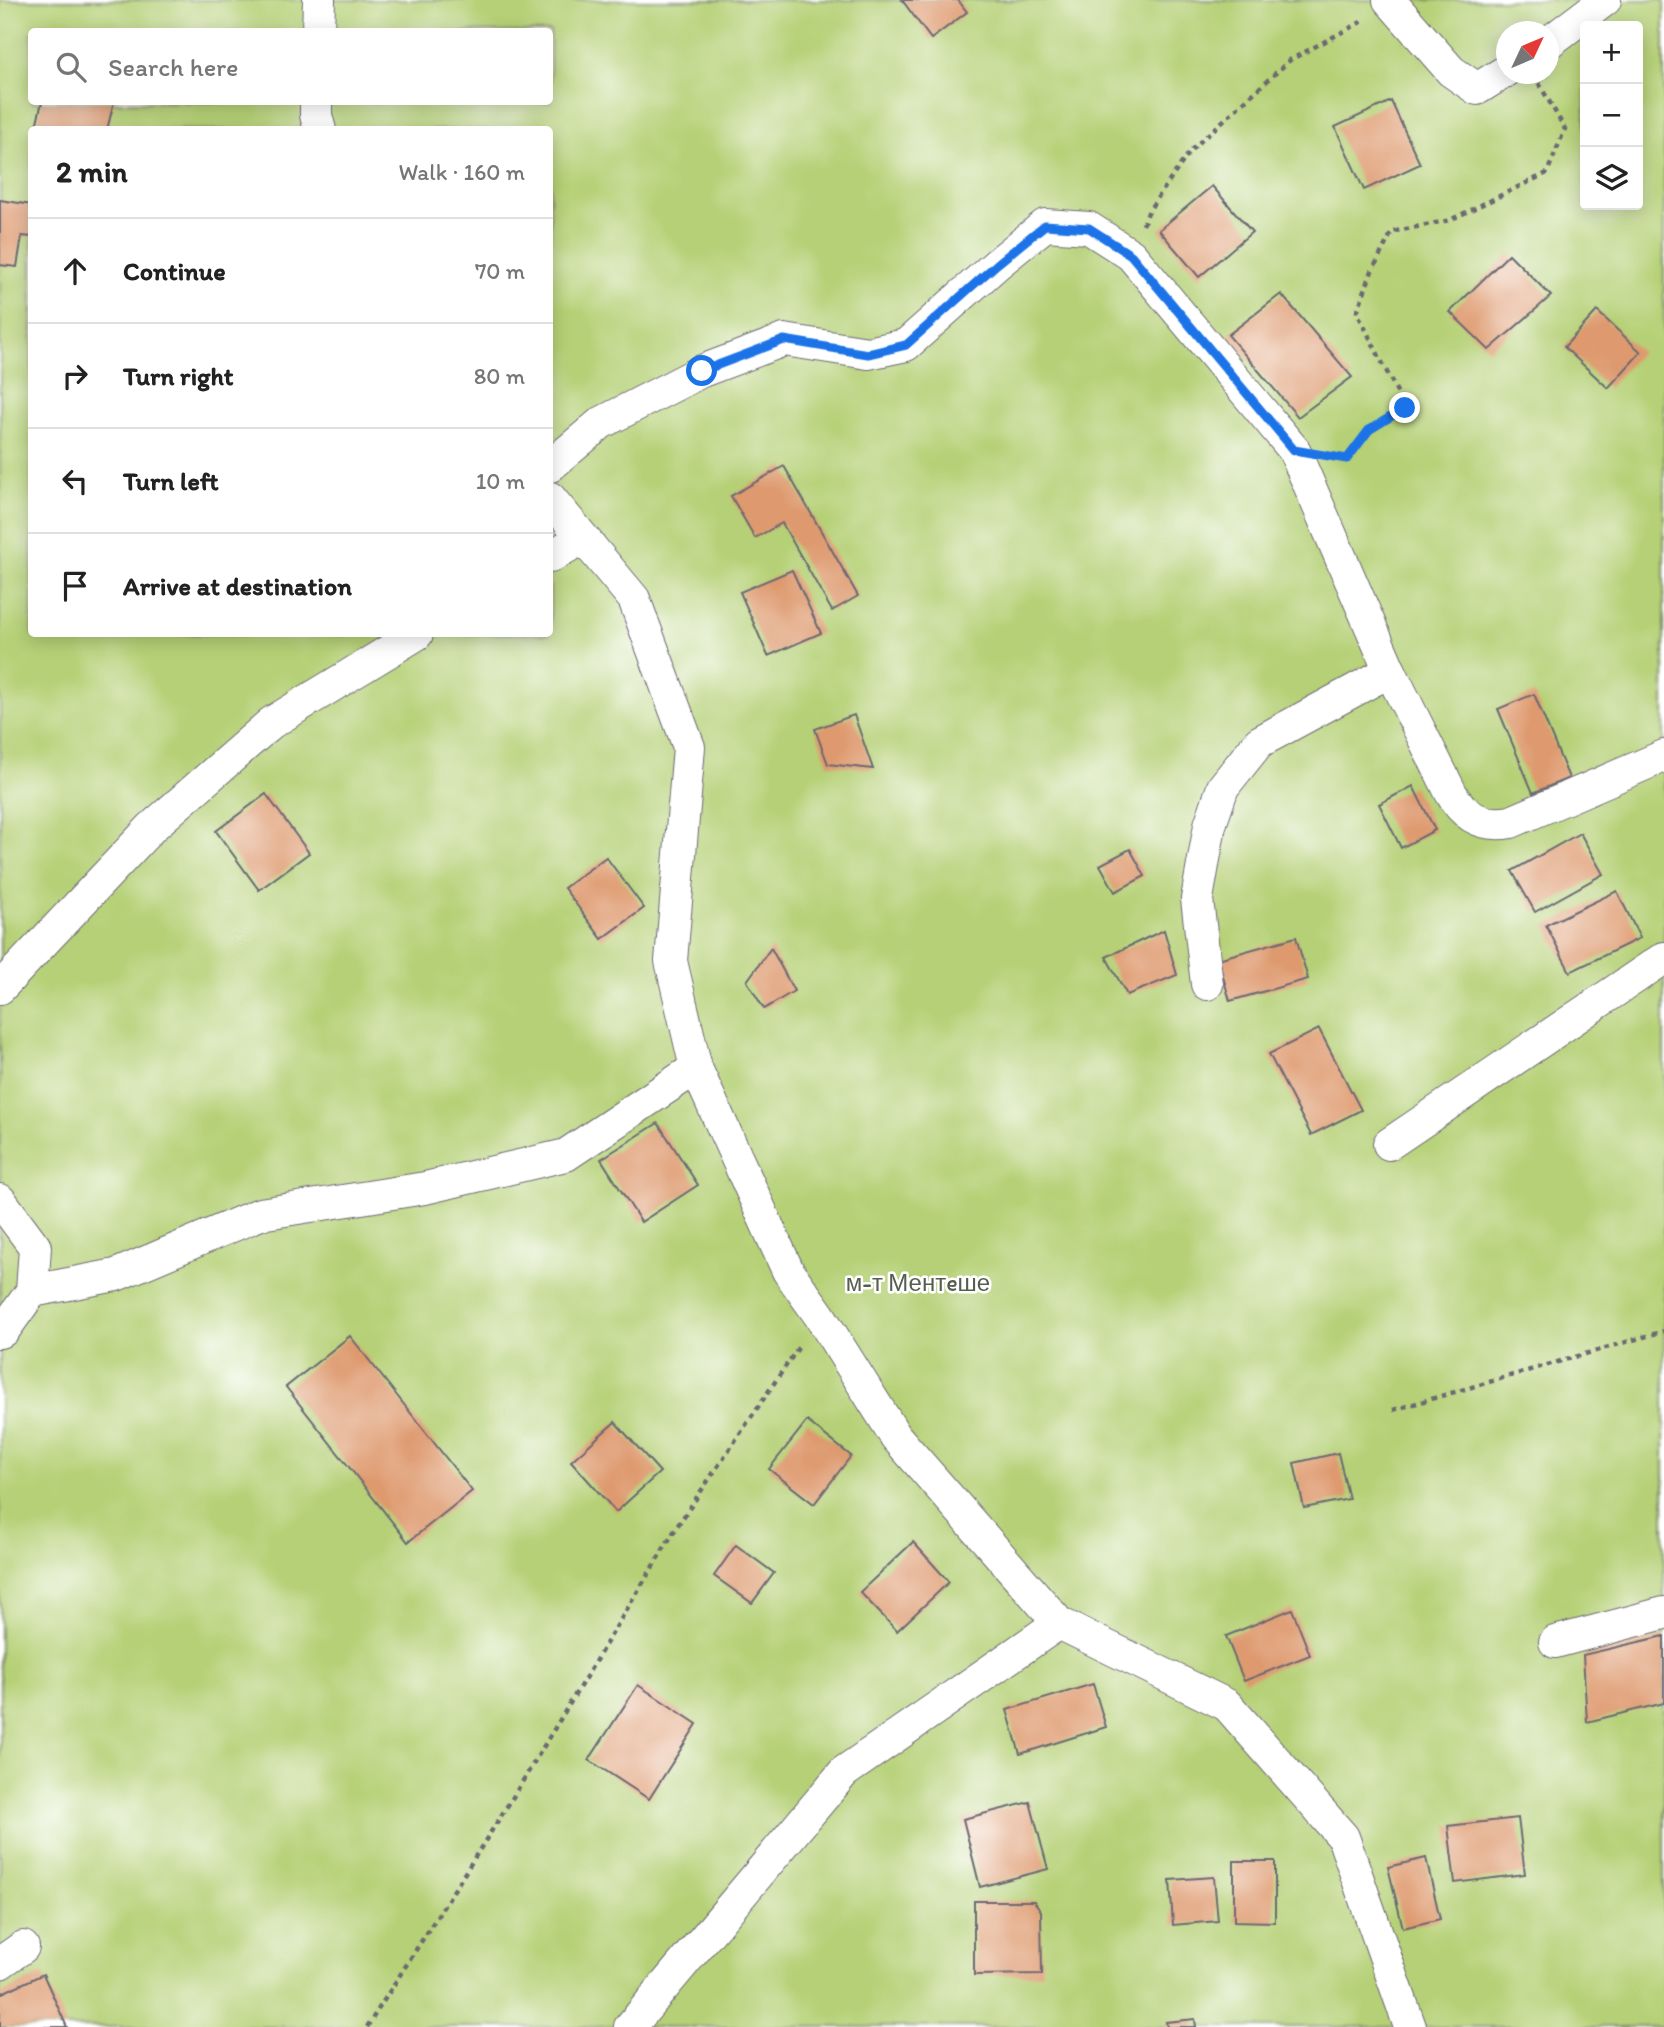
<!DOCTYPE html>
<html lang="en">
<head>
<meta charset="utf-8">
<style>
	body { margin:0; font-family:Itim,sans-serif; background:#f2f2f2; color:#222 }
	.controls { position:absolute; right:21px; top:21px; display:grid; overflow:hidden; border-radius:7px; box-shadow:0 4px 18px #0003 }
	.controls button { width:63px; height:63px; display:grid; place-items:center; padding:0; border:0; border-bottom:2px solid #e0e0e0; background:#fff; color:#222; font:35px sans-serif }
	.compass { position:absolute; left:1496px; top:21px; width:63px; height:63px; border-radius:50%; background:#fff; box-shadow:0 4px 18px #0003; rotate:46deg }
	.stop { position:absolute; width:21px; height:21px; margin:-16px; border:5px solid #1a73e8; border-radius:50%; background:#fff }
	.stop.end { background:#1a73e8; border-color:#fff; box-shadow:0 2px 7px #0008 }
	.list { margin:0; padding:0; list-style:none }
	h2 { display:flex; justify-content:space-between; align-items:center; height:91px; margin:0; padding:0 28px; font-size:30px }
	h2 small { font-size:23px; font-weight:400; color:#767676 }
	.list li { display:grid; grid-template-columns:46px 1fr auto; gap:21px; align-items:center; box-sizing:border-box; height:105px; padding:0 28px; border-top:2px solid #e0e0e0 }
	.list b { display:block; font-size:26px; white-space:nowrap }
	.list em { font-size:23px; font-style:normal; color:#767676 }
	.icon { flex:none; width:38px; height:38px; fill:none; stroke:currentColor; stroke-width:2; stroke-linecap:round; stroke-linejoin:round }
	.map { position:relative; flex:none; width:1664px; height:2027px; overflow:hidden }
	.search { position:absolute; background:#fff; box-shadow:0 4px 18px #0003; left:28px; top:28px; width:525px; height:77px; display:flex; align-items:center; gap:18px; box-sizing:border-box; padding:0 24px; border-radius:7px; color:#767676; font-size:26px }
	.panel { position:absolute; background:#fff; box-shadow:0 4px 18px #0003; left:28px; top:126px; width:525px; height:511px; border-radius:7px }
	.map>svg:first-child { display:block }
	.green { fill:#b5d076; stroke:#6c7958; stroke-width:2; fill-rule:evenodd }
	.building { fill:#de9a6e }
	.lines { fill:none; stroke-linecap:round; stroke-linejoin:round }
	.street-casing { stroke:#6c6973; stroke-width:34 }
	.path { stroke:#6c6973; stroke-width:4.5; stroke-dasharray:5 5; stroke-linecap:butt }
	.street { stroke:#fff; stroke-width:32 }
	.route { stroke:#1a73e8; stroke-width:9 }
	.labels { text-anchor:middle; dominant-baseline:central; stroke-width:5; stroke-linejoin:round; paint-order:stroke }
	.park-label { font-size:24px; fill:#555f50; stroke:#fff }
</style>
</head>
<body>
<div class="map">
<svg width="1664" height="2027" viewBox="0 0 1664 2027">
	<rect width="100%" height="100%" fill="#fff"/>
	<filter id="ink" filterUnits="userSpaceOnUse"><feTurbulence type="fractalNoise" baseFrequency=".0143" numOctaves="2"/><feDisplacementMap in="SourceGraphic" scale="14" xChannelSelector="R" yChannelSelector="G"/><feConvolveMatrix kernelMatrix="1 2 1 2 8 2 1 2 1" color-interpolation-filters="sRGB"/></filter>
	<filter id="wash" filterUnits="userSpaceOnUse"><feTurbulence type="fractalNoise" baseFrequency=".00686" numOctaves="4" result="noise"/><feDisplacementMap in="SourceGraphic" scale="28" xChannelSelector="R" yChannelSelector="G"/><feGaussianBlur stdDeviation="1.57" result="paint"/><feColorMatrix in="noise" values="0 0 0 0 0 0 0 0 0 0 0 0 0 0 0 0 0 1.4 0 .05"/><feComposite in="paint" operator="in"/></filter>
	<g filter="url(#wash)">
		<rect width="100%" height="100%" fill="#f4eedb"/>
		<path class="green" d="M0,0h1664v2027h-1664zM1585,26h53v179h-53zM32,32h518v70h-518zM1506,32h42v42h-42zM32,130h518v504h-518z"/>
		<g id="blocks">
			<g class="building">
				<path d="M902,0h56l9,12 -36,27z"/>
				<path d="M1391,101l29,63 -56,26 -29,-63z"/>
				<path d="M42,102h72l-7,28h-72z"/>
				<path d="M1212,186l40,46 -53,45 -40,-47z"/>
				<path d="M0,200l32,5v32l-10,-1 -5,31 -17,-2z"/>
				<path d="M1509,254l42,42 -62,54 -39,-38z"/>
				<path d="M1281,294l71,83 -54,40 -70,-82z"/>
				<path d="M1597,311l44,41 -33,36 -44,-41z"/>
				<path d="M784,466l74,130 -26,15 -50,-88 -27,15 -24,-42z"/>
				<path d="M792,570l29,63 -53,23 -28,-64z"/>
				<path d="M1534,694l35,84 -36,15 -35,-84z"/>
				<path d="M854,715l19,54 -45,-5 -13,-35z"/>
				<path d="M1413,786l22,44 -34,18 -22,-44z"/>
				<path d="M266,794l43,59 -50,37 -43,-59z"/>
				<path d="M1580,833l23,41 -68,38 -23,-41z"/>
				<path d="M1130,849l15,27 -30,16 -15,-27z"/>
				<path d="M606,857l38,51 -42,31 -38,-51z"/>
				<path d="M1617,891l23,47 -70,34 -24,-47z"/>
				<path d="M1164,930l13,45 -50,20 -21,-38z"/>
				<path d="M1296,937l12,42 -78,22 -12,-42z"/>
				<path d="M771,948l23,43 -30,18 -17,-28z"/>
				<path d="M1319,1029l42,81 -50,25 -42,-81z"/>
				<path d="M658,1123l40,62 -57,37 -40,-63z"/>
				<path d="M350,1336l122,155 -64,51 -122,-155z"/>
				<path d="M807,1421l44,35 -37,48 -45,-35z"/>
				<path d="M615,1422l45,50 -44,40 -45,-51z"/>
				<path d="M1338,1453l11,46 -45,9 -10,-45z"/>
				<path d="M913,1542l36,40 -52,49 -37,-39z"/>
				<path d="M736,1545l38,28 -22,30 -38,-27z"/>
				<path d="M1292,1609l18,46 -66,26 -18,-45z"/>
				<path d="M1664,1636v67l-77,19 -4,-67z"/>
				<path d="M1093,1684l13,43 -86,27 -13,-44z"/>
				<path d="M638,1685l59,39 -48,75 -60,-39z"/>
				<path d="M1030,1802l18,67 -68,18 -17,-68z"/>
				<path d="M1518,1818l7,56 -70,9 -7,-57z"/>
				<path d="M1426,1858l14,61 -37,9 -15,-61z"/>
				<path d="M1234,1861h41v61l-41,-1z"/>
				<path d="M1214,1877l4,44 -45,4 -3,-45z"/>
				<path d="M974,1901h60l7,10 1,63 -68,1z"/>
				<path d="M43,1974l24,53h-67v-33z"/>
				<path d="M1195,2019l1,8h-29l-1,-5z"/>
			</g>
		</g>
	</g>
	<g filter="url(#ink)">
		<use href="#blocks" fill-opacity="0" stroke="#6c6973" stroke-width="2"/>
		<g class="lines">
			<g class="street-casing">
				<g id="street">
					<path d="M1389,0l62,71 26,18 29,-18"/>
					<path d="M318,32l1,-32"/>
					<path d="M1548,43l57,-43"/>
					<path d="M316,102v13l4,15"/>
					<path d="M550,466l51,-43 101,-52 82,-31 84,13 38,-8 91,-81 48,-39 44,3 42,27 163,195 96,221 61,122c14,25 32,34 60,29l153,-66"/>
					<path d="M550,498l84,101 55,148 -18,214 25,107 92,203 32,45 76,121 163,186 168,82 116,132 67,190"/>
					<path d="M550,557l32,-19"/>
					<path d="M1207,984l-10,-85 13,-74 13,-38 36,-45 131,-71"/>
					<path d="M0,988l152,-161 119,-104 146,-89"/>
					<path d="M1389,1144l275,-186"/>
					<path d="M0,1200l35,47 -3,44 -28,39 -4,2"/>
					<path d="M32,1291l84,-16 144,-61 165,-26 141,-33 130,-87"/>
					<path d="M1555,1642l109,-29"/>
					<path d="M0,1963l23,-16"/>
					<path d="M630,2027l214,-255 215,-149"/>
				</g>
			</g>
			<g class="path">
				<path d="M1143,225l6,-15 42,-60 99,-90 73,-39"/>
				<path d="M1333,457l14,2 22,-29 36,-22 -48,-96 15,-41 20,-39 58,-12 97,-47 18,-44 -28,-49"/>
				<path d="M1393,1410l271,-79"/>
				<path d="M367,2027l146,-230 165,-272 122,-180"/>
			</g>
			<use href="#street" class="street"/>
		</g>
	</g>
	<g class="lines" filter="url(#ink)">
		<path class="route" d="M702,371l82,-31 84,14 38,-9 91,-81 48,-39 44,3 42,27 163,195 53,9 22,-29 36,-22"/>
	</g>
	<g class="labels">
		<g class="park-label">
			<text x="918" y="1282">м-т Ментeше</text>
		</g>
	</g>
</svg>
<div class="controls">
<button>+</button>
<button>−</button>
<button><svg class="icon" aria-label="layers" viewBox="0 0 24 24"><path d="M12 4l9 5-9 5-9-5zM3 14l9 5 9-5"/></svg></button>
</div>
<svg class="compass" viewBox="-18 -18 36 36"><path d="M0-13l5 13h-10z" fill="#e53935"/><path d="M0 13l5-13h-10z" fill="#767676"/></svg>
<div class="stop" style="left:702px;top:371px"></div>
<div class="stop end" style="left:1405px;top:408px"></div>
<div class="search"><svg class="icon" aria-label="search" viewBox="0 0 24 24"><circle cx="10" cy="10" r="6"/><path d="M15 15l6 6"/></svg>Search here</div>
<section class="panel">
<h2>2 min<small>Walk · 160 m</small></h2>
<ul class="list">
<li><svg class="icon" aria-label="ahead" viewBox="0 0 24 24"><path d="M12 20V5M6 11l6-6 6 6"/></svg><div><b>Continue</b></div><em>70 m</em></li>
<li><svg class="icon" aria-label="right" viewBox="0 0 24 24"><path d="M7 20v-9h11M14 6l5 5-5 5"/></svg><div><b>Turn right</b></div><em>80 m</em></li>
<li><svg class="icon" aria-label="left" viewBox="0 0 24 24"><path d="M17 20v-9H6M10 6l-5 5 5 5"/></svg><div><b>Turn left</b></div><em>10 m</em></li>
<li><svg class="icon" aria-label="arrive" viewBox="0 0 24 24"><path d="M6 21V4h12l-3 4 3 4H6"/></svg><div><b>Arrive at destination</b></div></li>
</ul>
</section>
</div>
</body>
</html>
